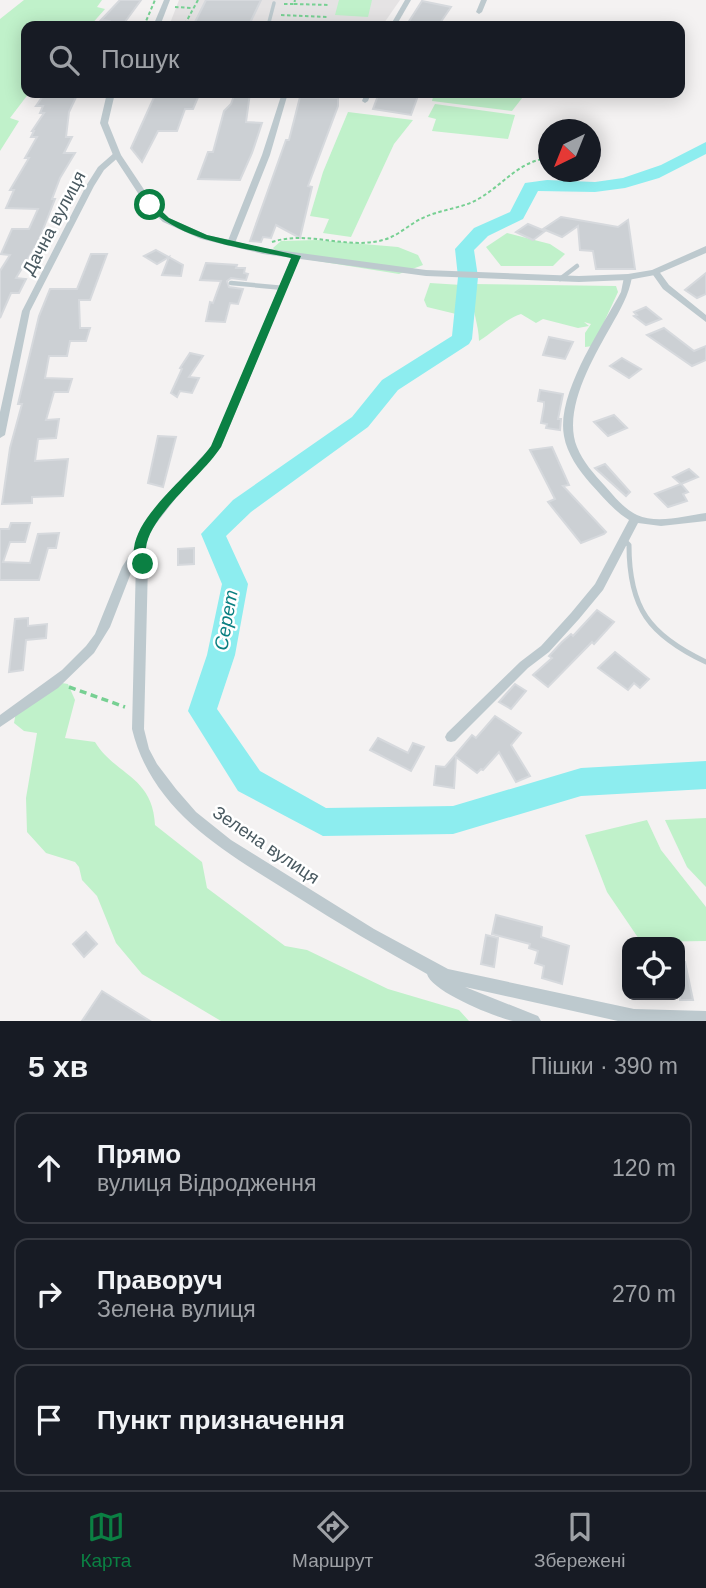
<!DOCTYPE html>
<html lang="uk">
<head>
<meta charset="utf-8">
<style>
	body { margin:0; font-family:Arial,sans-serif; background:#242831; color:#f1f3f6 }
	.controls { position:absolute; right:21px; bottom:21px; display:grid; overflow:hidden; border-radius:14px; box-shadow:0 4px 18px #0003 }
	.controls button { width:63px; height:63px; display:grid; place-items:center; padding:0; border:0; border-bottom:2px solid #363941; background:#171b24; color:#f1f3f6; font:35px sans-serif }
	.compass { position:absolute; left:538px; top:119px; width:63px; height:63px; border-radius:50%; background:#171b24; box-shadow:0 4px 18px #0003; rotate:223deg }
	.stop { position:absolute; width:21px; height:21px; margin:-16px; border:5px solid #0b8043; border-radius:50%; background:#fff }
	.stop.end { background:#0b8043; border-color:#fff; box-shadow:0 2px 7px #0008 }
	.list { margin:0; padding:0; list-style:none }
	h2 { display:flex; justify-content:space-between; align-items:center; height:91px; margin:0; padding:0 28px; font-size:30px }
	h2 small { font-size:23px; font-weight:400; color:#9ea1a6 }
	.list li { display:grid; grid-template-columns:46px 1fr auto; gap:21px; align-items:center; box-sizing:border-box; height:112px; margin:0 14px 14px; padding:0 14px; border:2px solid #363941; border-radius:14px }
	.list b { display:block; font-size:26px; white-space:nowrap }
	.list p { margin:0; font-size:23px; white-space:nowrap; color:#9ea1a6 }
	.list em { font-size:23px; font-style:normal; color:#9ea1a6 }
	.icon { flex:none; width:38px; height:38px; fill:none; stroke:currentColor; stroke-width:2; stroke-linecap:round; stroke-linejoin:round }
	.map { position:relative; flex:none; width:706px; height:1021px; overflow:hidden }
	.search { position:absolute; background:#171b24; box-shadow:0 4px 18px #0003; left:21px; right:21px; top:21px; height:77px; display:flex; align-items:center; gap:18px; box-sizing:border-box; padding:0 24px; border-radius:14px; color:#9ea1a6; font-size:26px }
	.sheet { height:469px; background:#171b24 }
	nav { display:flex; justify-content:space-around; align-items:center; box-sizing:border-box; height:98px; border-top:2px solid #363941; background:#171b24; font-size:19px; color:#9ea1a6 }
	nav a { display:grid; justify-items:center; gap:4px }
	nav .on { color:#0b8043 }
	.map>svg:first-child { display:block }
	.education { fill:#e5e3e4 }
	.green { fill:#c0f1ca }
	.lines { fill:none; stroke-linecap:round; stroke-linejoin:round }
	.river { fill:#8dedef; fill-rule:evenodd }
	.building { fill:#ccd0d4; stroke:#d6d9dd; stroke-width:2 }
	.path-far1 { stroke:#77d093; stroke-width:2; stroke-dasharray:3.5 2.5; stroke-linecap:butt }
	.path { stroke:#77d093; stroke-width:3.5; stroke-dasharray:7 4.5; stroke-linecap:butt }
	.service-far2 { stroke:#bdc9ce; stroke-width:3.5 }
	.service-far1 { stroke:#bdc9ce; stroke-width:4.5 }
	.service { stroke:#bdc9ce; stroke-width:5 }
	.minor { fill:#bdc9ce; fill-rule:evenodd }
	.tertiary { fill:#bdc9ce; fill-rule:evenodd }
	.route { fill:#0b8043 }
	.labels { text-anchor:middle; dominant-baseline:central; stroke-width:5; stroke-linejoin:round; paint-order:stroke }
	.street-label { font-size:18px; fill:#495960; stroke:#fff }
	.water-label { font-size:19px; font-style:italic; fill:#0b8082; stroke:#fff }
</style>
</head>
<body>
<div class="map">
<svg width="706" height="1021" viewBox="0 0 706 1021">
	<rect width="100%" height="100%" fill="#f4f2f2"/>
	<path class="education" d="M179,0h221l-18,26h-213z"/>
	<g class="green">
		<path d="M24,0h78l-5,7 8,2 -15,17h-64v67h3l-19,25 9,3 -19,30v-132z"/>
		<path d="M339,0h33l-4,17 -33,-2z"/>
		<path d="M434,93h92l-14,18 -80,-10z"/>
		<path d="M435,104l80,11 -7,24 -76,-8 4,-12 -8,-2z"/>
		<path d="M348,112l65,8 -19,24 -43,93 -28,-4 6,-14 -19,-3 13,-44z"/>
		<path d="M507,233l43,11 15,10 -12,12h-52l-15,-19z"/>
		<path d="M317,240l81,7 20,8 5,10 -24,9 -119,-19 -7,-7 8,-7z"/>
		<path d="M430,283l32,2 2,13 -8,16 -29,-7 -3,-7z"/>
		<path d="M473,284l143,2 2,6 -25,54 -8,1v-14l6,-9 -7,-2 5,4 -11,2 -35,-9 -7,4 -15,-9c-17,6 -27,18 -42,27 0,-19 -11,-40 -6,-57z"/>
		<path d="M62,683l6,1 7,16 -10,38 30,4c20,33 58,34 60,83l47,37 5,26 78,58 22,4 81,39 71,21 10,11h-248l-79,-47 -26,-31 -19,-47 -15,-16 -3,-13 -4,-5 -29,-9 -19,-21 -1,-34 11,-65 -13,-2 -10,-8 2,-11z"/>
		<path d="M706,818v69l-19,-20 -22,-47z"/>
		<path d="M647,820l14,30 45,57v34l-65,1 -34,-50 -22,-57z"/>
	</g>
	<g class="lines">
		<path class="river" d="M706,142v12l-47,24 -34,10 -30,4 -57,-1 -15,28 -35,17 -14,14 4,27 -6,62 -3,5 -71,46 -30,37 -117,85 -25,24 22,48 -13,71 -18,54 43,62 66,37 127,-2 128,-38 125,-7v28l-125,7 -128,38 -130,2 -85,-45 -50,-80 19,-56 15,-71 -21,-50 32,-34 119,-83 30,-37 70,-44 6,-59 -3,-28 19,-21 36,-16 15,-29 22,-3 48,2 28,-4 38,-13z"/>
	</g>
	<g class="building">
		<path d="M120,0h21l-19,26h-18l5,-5 -8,-1z"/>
		<path d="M206,0h55l-12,25 -54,-3z"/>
		<path d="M422,1l29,6 -13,19 -30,-3z"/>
		<path d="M45,93h33l-9,19 -3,25h6l-8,16h11l-15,25 -8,21h3l-17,43 -22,36 10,1 -7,14h-8l-11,25v-47l10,-16 -9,-1 11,-25h17l9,-20 -32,-1 8,-18h-4l19,-32h-4l12,-21h-6l3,-6h-2l12,-18h-4l3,-7h-7z"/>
		<path d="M235,93h15l-4,29 16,1 -10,30 -12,27 -42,-1 10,-27h5l11,-41 7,-7z"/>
		<path d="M379,93h40l-8,22 -38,-6z"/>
		<path d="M185,94l14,1 -6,14h-8l-8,22h-19l-16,31 -11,-14 24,-53 29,1z"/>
		<path d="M300,97l38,1v8l-30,80 4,1 -12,51 -24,-13 -5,13 -8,-1 -2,5 -11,-1 36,-101h3z"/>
		<path d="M561,217l57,10 10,-7 7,49h-39l-3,-18 -13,-1 -2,-24 -16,11 -19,-8z"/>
		<path d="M528,224l17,7 -12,9 -17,-8z"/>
		<path d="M156,250l27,15 -2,11 -19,-1 7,-18 -12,7 -13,-8z"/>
		<path d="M91,254h16l-17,46h-11l1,28h10l-4,13h-16l-3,15h-18l-4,22 27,1 -4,13h-14l-8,28 13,-1 -3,19 -18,1 -3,22 33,-2 -5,37 -31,1v6l-30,1 8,-56 12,-44h-4l21,-88 11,-27h27z"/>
		<path d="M206,263l31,2 -1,3h9l-1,5 4,1 -2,6 -15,-2 -4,3 2,6 14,2 -5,15 -8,-1 -5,19 -19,-1 4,-19 3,1 8,-22 -21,-1z"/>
		<path d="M706,273v21l-9,4 -12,-8z"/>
		<path d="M646,307l15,12 -15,6 -12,-9 3,-1 -3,-3z"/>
		<path d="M664,328l30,23 12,-5v14l-14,6 -45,-31z"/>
		<path d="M549,337l24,5 -8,17 -22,-4z"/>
		<path d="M190,353l13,3 -14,21 10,1 -7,15 -12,-2 -3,6 -6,-4 11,-24 -2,-1z"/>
		<path d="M622,358l19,11 -12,9 -19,-12z"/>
		<path d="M540,390l23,4 -5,25h3l-1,11 -14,-2 1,-4 -6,-1 3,-17v-4l-6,-1z"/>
		<path d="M614,415l13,13 -19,8 -14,-14z"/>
		<path d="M158,436l18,1 -13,50 -15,-4z"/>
		<path d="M552,447l17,38 -6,1 43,46 -2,2 -23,9 -33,-41 7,-3 -25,-49z"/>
		<path d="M605,464l25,28 -4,4 -31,-28z"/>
		<path d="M689,469l9,8 -17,7 7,8 -5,2 4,7 -19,6 -13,-13 26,-10 -8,-7z"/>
		<path d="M11,523h19l-5,19h-15l-7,20 27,1 8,-29 21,-1 -3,15h-8l-9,32h-39v-51h9z"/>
		<path d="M194,548v16l-16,1v-16z"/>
		<path d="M597,610l17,12 -20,22 -2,-2 -44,45 -15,-12 19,-17 -3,-2 13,-14 9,-8 2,2z"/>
		<path d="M28,618v8l19,-2 -1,14 -20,2 -3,30 -14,2 6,-53z"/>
		<path d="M615,652l34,27 -9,9 -6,-5 -6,7 -30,-22z"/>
		<path d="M515,684l11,7 -15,18 -12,-7z"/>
		<path d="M495,716l26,17 -10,12 19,31 -14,6 -17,-30 -16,18 -2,-1 -4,4 -21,-16 -2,31 -20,-3 2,-19 9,1 27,-32 4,3z"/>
		<path d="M378,738l30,15 5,-10 11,4 -13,24 -41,-21z"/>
		<path d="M496,915l46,12 -1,10 28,9 -7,38 -20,-6 2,-12 -9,-3 3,-12 -9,-3 1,-4 -38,-10z"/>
		<path d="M86,932l11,12 -13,13 -11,-13z"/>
		<path d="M486,935l12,3 -4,29 -13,-3z"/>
		<path d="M680,962h5l8,38h-13z"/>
		<path d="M102,991l48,30h-68z"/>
	</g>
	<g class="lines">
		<g class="path-far1">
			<path d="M198,0l-13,24 39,2"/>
			<path d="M284,4h10l1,-4"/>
			<path d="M294,4l36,1"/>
			<path d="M175,7l17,1"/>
			<path d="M281,15l46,2"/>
			<path d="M144,26l11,-26"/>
			<path d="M272,242c37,-12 74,8 111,-2 16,-4 27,-17 42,-23 18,-8 39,-9 55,-19 25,-15 38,-36 68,-40"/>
		</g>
		<path class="path" d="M69,687l56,20"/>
		<path class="service-far2" d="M268,26l6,-23"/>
		<g class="service-far1">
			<path d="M560,279l17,-13"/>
			<path d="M231,283l53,5"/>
		</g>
		<path class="service" d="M624,540l5,5c0,63 20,90 77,117"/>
		<g class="minor">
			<path d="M405,0h6l-15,26h-6z"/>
			<path d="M481,0h6l-5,12 -3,2 -3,-2z"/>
			<path d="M282,93h6l-18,62 -35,88 -4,2h-3l-1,-2 35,-88z"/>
			<path d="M365,93h6l-3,8 -3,2 -3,-2z"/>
			<path d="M114,153l7,2 -17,15 -10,16 -64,125 -25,124 -5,3v-26l22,-101 64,-125 12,-19z"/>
			<path d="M293,254h3l4,2 -79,191 -45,51 -21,27 -6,10 -4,13 3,16 -4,165 5,20 8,15 19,25 20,23 35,28 143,89 74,40 186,40 72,2v10h-88l-153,-34 73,29 3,5c-9,0 -20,0 -28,0 -19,-4 -82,-30 -86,-47 -45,-25 -89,-51 -133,-79 -67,-42 -142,-83 -162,-166l4,-169 -26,67 -16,26 -36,35 -58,39v-12l62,-45 24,-24 9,-12 27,-67 13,-20 3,-12 9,-16 21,-26 44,-47z"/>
			<path d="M652,270h6l11,15 37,30v7l-43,-33 -12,-17z"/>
			<path d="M628,274l4,3c-3,18 -12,33 -21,49 -18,32 -49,84 -34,121 6,15 17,27 28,39 9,10 19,23 32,29 20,9 48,1 69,-2v8l-45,5 -23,-3 -35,67 -24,29 -30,33 -21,16 -73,73 -4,1 -4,-1 -2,-4 2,-4 73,-71 21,-16 30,-33 24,-29 34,-64c-15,-9 -27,-24 -39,-37 -11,-13 -23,-29 -26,-47 -8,-42 37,-107 57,-144l3,-15z"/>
		</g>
		<g class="tertiary">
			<path d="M164,0h6l-10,26h-7z"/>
			<path d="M107,93h8l-7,30 13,32 32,48 16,15 38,17 56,13 163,22 153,6 49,-2 24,-4 54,-24v7l-51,22 -27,5 -49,2 -153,-6 -163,-22 -62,-15 -38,-17 -16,-15 -34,-52 -13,-32z"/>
		</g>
	</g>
	<path class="route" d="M148,203h5l16,15 38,17 94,21 -80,191c-18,28 -72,69 -75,101 -1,5 2,12 3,16l-6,5 -6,-5c-1,-5 -4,-12 -3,-16 4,-35 57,-74 77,-102l80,-188c-50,-11 -106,-15 -143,-51z"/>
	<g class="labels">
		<g class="street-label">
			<text transform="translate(54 223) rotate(-62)">Дачна вулиця</text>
			<text transform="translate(266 845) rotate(34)">Зелена вулиця</text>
		</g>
		<g class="water-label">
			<text transform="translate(226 620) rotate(-80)">Серет</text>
		</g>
	</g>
</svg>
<div class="controls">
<button><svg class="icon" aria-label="locate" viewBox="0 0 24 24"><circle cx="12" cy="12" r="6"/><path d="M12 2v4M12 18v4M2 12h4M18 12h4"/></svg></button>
</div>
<svg class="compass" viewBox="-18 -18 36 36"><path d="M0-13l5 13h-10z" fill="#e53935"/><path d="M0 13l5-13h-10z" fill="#9ea1a6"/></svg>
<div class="stop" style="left:150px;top:205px"></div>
<div class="stop end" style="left:143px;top:564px"></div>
<div class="search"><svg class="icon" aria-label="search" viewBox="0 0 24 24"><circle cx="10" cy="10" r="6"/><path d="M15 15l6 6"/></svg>Пошук</div>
</div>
<section class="sheet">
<h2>5 хв<small>Пішки · 390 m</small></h2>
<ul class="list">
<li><svg class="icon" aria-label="ahead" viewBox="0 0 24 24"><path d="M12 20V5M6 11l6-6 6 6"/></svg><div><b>Прямо</b><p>вулиця Відродження</p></div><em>120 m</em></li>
<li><svg class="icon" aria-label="right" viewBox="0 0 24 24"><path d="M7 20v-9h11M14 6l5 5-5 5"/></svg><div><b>Праворуч</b><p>Зелена вулиця</p></div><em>270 m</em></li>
<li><svg class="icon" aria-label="arrive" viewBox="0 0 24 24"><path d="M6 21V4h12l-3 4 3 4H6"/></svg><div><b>Пункт призначення</b></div></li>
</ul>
</section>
<nav>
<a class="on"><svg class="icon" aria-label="map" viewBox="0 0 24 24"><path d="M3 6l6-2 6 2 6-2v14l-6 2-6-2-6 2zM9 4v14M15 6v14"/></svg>Карта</a>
<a><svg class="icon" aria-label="directions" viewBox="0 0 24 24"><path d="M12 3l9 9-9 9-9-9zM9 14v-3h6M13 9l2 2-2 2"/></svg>Маршрут</a>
<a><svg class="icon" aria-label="saved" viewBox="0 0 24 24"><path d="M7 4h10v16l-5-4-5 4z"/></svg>Збережені</a>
</nav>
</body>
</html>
